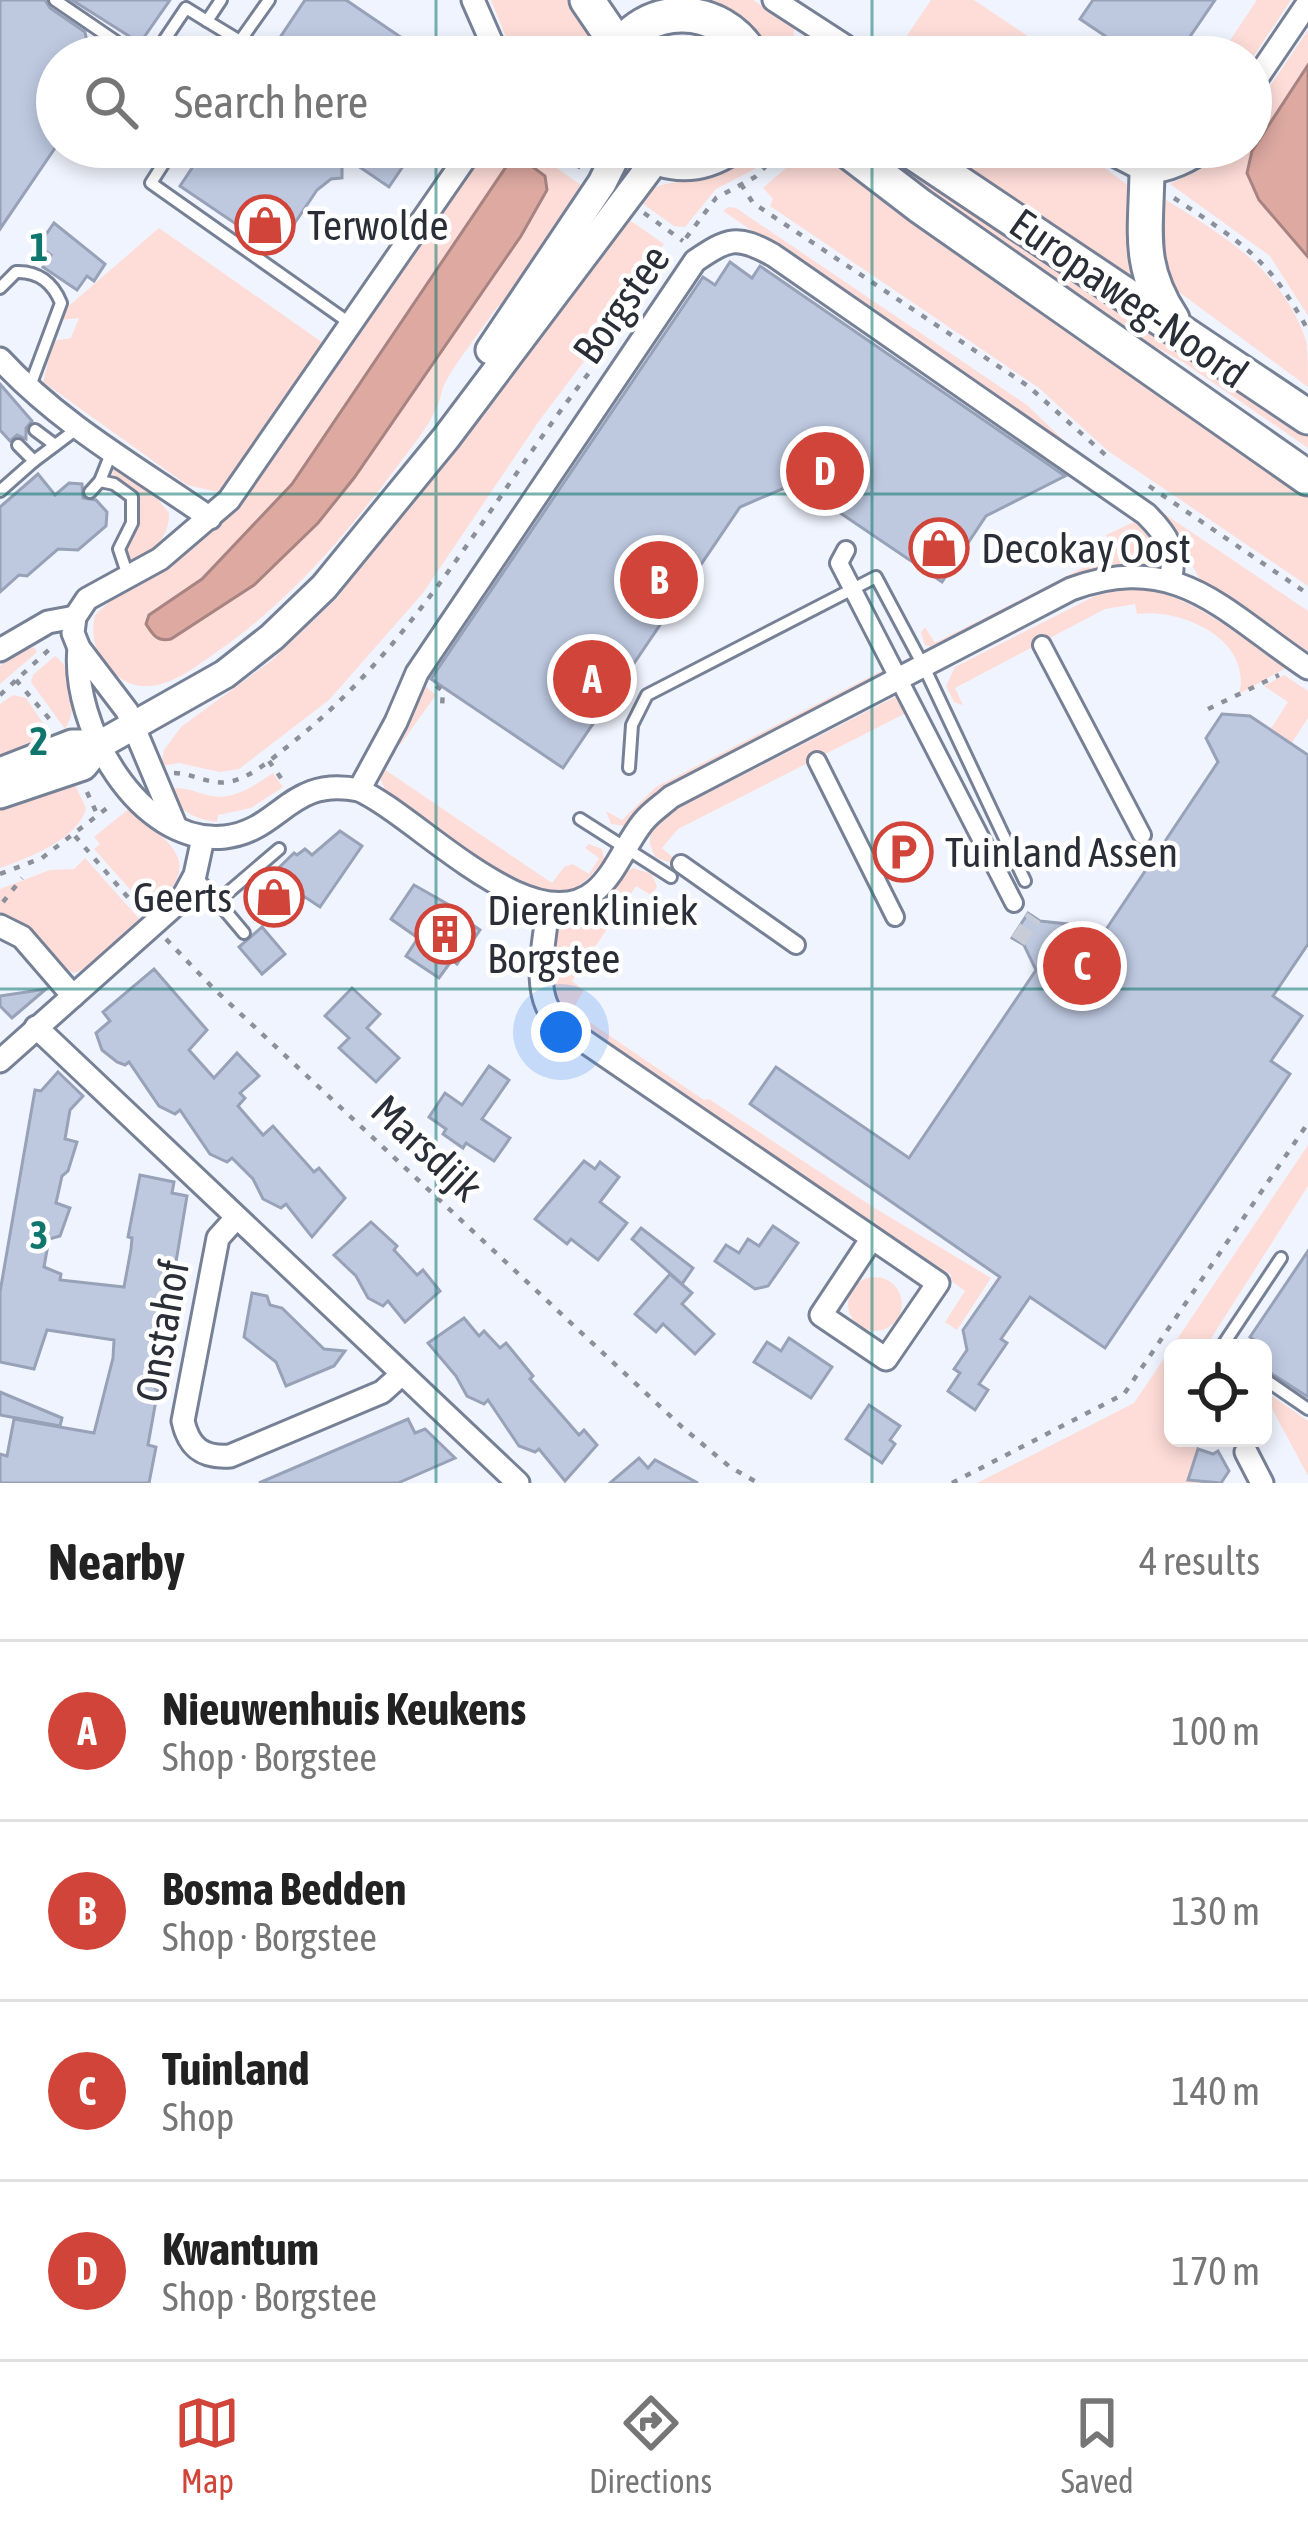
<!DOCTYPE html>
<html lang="en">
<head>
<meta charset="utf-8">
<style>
	body { margin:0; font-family:"Asap Condensed",sans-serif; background:#f2f2f2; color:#222 }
	.controls { position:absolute; right:36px; bottom:36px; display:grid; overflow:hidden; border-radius:18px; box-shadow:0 6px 18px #0003 }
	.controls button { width:108px; height:108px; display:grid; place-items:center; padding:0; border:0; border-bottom:3px solid #e0e0e0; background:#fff; color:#222; font:60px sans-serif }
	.you { position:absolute; left:561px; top:1032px; width:42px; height:42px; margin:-30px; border:9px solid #fff; border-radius:50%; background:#1a73e8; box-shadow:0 0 0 18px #1a73e833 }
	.badge { display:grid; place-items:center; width:78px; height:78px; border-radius:50%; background:#d14439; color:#fff; font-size:39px; font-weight:700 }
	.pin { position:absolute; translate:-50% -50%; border:6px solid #fff; box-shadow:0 3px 12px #0006 }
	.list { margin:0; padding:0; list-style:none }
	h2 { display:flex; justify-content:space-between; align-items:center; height:156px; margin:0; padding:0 48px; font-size:51px }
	h2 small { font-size:39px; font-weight:400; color:#767676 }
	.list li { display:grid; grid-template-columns:78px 1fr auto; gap:36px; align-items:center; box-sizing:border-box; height:180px; padding:0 48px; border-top:3px solid #e0e0e0 }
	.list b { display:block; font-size:45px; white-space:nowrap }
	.list p { margin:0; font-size:39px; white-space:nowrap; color:#767676 }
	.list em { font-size:39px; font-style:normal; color:#767676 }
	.icon { flex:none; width:66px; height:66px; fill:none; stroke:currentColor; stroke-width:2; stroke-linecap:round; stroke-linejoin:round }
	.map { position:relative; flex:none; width:1308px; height:1483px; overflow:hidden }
	.search { position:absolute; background:#fff; box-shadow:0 6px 18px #0003; left:36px; right:36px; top:36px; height:132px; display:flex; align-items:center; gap:30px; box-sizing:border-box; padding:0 42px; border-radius:66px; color:#767676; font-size:45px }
	.sheet { height:876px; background:#fff }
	nav { display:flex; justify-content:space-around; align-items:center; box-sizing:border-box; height:168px; border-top:3px solid #e0e0e0; background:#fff; font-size:33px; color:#767676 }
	nav a { display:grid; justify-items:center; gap:6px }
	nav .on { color:#d14439 }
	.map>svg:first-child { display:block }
	.green { fill:#feddd8; fill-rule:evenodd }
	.water { fill:#dda9a1; stroke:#a78481; stroke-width:3 }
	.building { fill:#bec9e0; stroke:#97a1b7; stroke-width:3 }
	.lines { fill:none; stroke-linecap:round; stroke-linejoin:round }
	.pedestrian-tunnel { stroke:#c8ccd6; stroke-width:16; stroke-dasharray:16 8; stroke-linecap:butt }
	.service-casing { stroke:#778196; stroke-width:16 }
	.pedestrian-casing { stroke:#778196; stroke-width:22 }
	.minor-casing { stroke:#778196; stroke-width:27 }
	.tertiary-casing { stroke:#778196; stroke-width:33 }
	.secondary-casing { stroke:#778196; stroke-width:39 }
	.path { stroke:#8c909a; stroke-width:4.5; stroke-dasharray:6 9; stroke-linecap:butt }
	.service { stroke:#fff; stroke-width:10 }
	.pedestrian { stroke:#fff; stroke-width:16 }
	.minor { stroke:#fff; stroke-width:21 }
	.tertiary { stroke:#fff; stroke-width:27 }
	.secondary { stroke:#fff; stroke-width:33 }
	.grid { fill:none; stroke:#0f766e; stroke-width:3; stroke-opacity:0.55 }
	.labels { text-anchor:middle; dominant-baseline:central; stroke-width:9; stroke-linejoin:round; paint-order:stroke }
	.poi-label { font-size:42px; fill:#2a2e37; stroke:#fff; text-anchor:start }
	.street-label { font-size:42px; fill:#2a2e37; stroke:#fff }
	.grid-label { font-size:39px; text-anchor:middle; font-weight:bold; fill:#0f766e; stroke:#fff; stroke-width:9; stroke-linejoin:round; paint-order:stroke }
</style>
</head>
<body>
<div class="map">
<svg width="1308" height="1483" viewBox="0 0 1308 1483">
	<rect width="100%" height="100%" fill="#f0f4fe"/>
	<g class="green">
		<path d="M491,0h87l18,33 -1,24h-81z"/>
		<path d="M709,0h44l41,28 -1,29h-19l-34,-41z"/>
		<path d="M931,0h43l85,57h-151l-2,-20z"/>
		<path d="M1257,0h34l-40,60 -32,-3z"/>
		<path d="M1308,30v35l-56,86 -5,22 12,27 49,57v59l-38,-60 -100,-72 33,-16 25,-21h23v-33z"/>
		<path d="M687,39l15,3 19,15h-77l13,-11z"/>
		<path d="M487,147h40l61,43 -81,116h-9c-17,25 -37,49 -52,75 -5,9 -5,18 -9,26 -9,21 -27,42 -41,61 -53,71 -111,138 -185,188 -29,21 -66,47 -98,16 -17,-16 -23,-34 -18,-57l24,-22 42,-21 84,-76zM518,156l27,20 2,14 -26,46 -167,242 -205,137 53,-36 90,-95z"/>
		<path d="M777,147l-24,23 -37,19 -31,38 -11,-1 -38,-27c26,-22 51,-14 80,-25 22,-8 37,-25 61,-27z"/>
		<path d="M800,147h22l8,4 478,343v92l-200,-135 -69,-63 -269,-182 3,-7 -10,-11 31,-27z"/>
		<path d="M869,147h16l423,285v16l-125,-86 -64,-35z"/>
		<path d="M935,147h140l57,41 3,89h-9z"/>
		<path d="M1160,196c63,40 119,69 146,144 2,13 2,33 2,47l-140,-103 -7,-13z"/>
		<path d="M728,207l8,1 291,197 50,48 -354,-242z"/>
		<path d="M621,214l43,30 -4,5 6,4 -127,168 -116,172 -94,107 -90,69 -19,3 -41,-9 -18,3 3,-16 17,-23 90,-66 67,-64z"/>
		<path d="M159,228l164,115 -88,131 -17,18 -31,-7 -144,-103 10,-41 18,-3 8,-20 -19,2 3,-9z"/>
		<path d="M1091,464l217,147v43l-106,-71 -30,-54z"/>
		<path d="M114,466l38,26 17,21c1,24 -17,39 -37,49l-8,-11c9,-33 35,-54 -12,-74z"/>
		<path d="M1138,520l10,8 12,20 -6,15 -59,7 -157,79 -13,-4 -4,-12 4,-6 10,16 179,-91 -8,-17z"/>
		<path d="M1133,586c60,9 105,49 153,82l-47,26c14,-53 -55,-86 -102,-80l-2,-10 -30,5 -150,79 8,17 -9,-3 -8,-16 9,-19 138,-70z"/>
		<path d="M34,647l3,5 -37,32v-18l13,-11z"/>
		<path d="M55,656c22,16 23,51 10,73l-34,-47 2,-7z"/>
		<path d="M883,670l3,6 -211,107 -24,16 -26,27 -14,-2 -5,-13 16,9 34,-33z"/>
		<path d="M1284,675l24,16v27l-17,26 -21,-14 18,-28 -24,-16z"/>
		<path d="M420,682l16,13 -36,50 -5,-5 20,-33z"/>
		<path d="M13,695l13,3 29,43 -55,21v-58z"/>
		<path d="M897,696l3,5 4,-2 6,12 -232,118 -16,19 15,13 -3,3 -19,-7 -5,-13v-11l23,-22z"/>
		<path d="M392,748l4,4 -12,17 168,114 12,-16 9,-3 16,10 10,-16 -14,-10 4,-4 13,5 2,11c-13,17 -29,35 -53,33 -30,-2 -135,-74 -160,-96 -7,-8 -10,-15 -12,-25z"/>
		<path d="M273,773l10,14 -32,21 -33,7 -1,7c-24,-3 -39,-12 -50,-33 16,-3 24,2 40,6 24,7 47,-9 66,-22z"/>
		<path d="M73,781l13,27c-7,31 -58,50 -86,60v-67z"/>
		<path d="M130,808c43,39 76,54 20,104l-56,-63 6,-5 -6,-7z"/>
		<path d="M85,858l56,63 -54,47 -13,5 -16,-7 -58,-49v-28l50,-19 24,-1z"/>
		<path d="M633,868l19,6 5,13 -6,8 -15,-9 -64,95 12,9 -12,20 132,90 5,-1 164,108 118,71 -34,52 -12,-8 20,-31 -15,-11 1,-5 -390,-263 -9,-19 6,-64c13,-19 33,-19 49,-33 11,-11 11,-22 26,-28z"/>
		<path d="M1308,1145v41l-103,162h-32v90l23,7 23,38h-242l157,-80z"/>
		<circle cx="875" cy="1304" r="27"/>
		<path d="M1263,1390l45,31v55l-41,-77 -4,2z"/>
	</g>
	<g class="water">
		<path d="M1308,65v192l-49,-57 -12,-27 5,-22z"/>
		<path d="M518,156l27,20 2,14 -26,46 -167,242 -36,45 -64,62 -83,54c-14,3 -18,-4 -25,-15l3,-9 53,-36 90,-95 220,-326z"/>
	</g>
	<g class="building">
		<path d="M0,0h45l5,8 35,24 5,25h-33v88l-57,84z"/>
		<path d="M72,0h98l-30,43z"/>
		<path d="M305,0h41l56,38 60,4 -1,15h-194z"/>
		<path d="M1093,0h122l-39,57h-30l-17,-11 -3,4 -46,-31z"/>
		<path d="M206,147h210l-27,40 -47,-32v23l-11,1 -14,11 -41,61 -96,-65z"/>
		<path d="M54,223l51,41 -11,17 -7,-5 -10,14 -34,-23 8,-12 -13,-9z"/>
		<path d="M730,262l22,16 8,-12 305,210 -79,40 -44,66 -146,-99 -56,24 -177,261 -132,-89 272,-402 12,8z"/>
		<path d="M0,384l32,37 -6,7v11l-9,-4 -7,6 -10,-11z"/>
		<path d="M38,474l17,21 14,-12 13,1 1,14 13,2 11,12 -1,14 -28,24 -20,-1 -31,27 -8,-1 -19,17v-85z"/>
		<path d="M1222,714l28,2 58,39v189l-35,52 29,20 -31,45 19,13 -185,274 -75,-51 -29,42 6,4 -28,41 9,6 -13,20 -27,-19 12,-18 -6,-4 13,-19 -4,-20 37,-53 -250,-173 26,-37 133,91 127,-188 -12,-25 -12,-7 16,-25 12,8 28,3 29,19 121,-181 -12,-24z"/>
		<path d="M340,831l22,15 -42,61 -15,-10 -33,27 -23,-27 45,-44 3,2 8,-6 7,6z"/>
		<path d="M414,885l46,26 -2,4 22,15 -23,34 -5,-4 -13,18 -33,-22 12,-18 -27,-19z"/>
		<path d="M262,927l23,27 -23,20 -23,-27z"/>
		<path d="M154,969l53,61 -18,20 25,28 23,-25 22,23 -19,17 5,5 -7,8 25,29 10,-9 41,46 5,-4 26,30 -33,39 -26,-33 -5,4 -18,-9 -10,-20 -21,-21 -5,4 -17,-8 -30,-44 -5,4 -16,-8 -30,-44 -4,3 -8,-3 -15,-12 -6,-17 14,-12 -7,-9z"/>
		<path d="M352,988l28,26 -13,14 32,30 -23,24 -37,-34 10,-10 -24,-22z"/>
		<path d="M46,989l-34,29 -12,-12v-10z"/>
		<path d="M489,1066l20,14 -27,39 28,19 -16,23 -28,-18 -3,5 -20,-14 3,-5 -17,-12 16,-24 17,12z"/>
		<path d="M58,1072l25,24 -13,14 -5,29 12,3 -9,29 -6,5 -6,27 14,5 -10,28 -11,3 -5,28 17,7 -1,6 64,7 7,-38 1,-11 -4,-1 12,-62 34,7 -2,11 15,3 -32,192 3,1 -10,56 8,2 -7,36h-149v-29l7,2 7,-37 80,14 19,-75 1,-18 -67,-10 -13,39 -34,-7v-70l35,-202 6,1z"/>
		<path d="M584,1161l11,8 5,-7 19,15 -19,25 27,21 -29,37 -27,-21 -4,5 -32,-25z"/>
		<path d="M371,1222l26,24 -3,4 23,25 6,-5 17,21 -35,31 -17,-21 -5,5 -15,-8 -12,-22 -22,-21z"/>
		<path d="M773,1226l25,17 -30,43 -13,3 -40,-28 11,-16 13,8 9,-14 11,7z"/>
		<path d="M641,1228l52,40 -11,16 -50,-45z"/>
		<path d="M1308,1251v146l-45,-29v-22l-13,-9z"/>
		<path d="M670,1274l22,19 -10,11 32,30 -19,20 -32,-30 -7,8 -21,-18z"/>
		<path d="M252,1293l15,3 3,9 12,3 42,41 21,2 -11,15 -48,20 -10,-24 -32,-25z"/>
		<path d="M464,1318l15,18 5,-5 16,17 6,-5 27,33 -3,3 49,56 5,-5 13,15 -32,36 -26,-32 -4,3 -16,-6 -31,-46 -4,4 -17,-8 -11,-20 -28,-33z"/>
		<path d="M789,1338l43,29 -21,31 -57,-36 13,-20 14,9z"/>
		<path d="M0,1392l62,26 -2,8 -60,-11z"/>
		<path d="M869,1405l31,21 -10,14 5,4 -13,19 -36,-24z"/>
		<path d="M408,1419l7,14 10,-4 30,29 -57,25h-139z"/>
		<path d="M1198,1449l15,5 5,-3 11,20 -8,12 -33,-3z"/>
		<path d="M639,1458l9,10 7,-8 43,23h-88z"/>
	</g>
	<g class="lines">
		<path class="pedestrian-tunnel" d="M1018,941l16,-24"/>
		<g class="service-casing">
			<g id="service">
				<path d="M55,0l60,41 10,16"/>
				<path d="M207,21l33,20 29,-41"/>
				<path d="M153,57l33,-49 21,13 14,-21"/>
				<path d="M174,147l-23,36 200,141"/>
				<path d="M0,288l16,-16c22,-1 37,11 45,31l-31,83"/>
				<path d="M35,430l20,15"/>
				<path d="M18,445l16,16 44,-33"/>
				<path d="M100,481l14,3 18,13v26l-13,26 9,27"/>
				<path d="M0,491l34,-30"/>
				<path d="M90,492l10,-11 12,-30"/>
				<path d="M629,768l3,-43 15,-30 229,-118 49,92 100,212"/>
				<path d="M580,819l91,58"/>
				<path d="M196,876l48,57"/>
				<path d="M217,902l62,-53"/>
				<path d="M1221,1348l60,-90"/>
				<path d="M1263,1378l45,31"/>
			</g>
		</g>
		<g class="pedestrian-casing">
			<g id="pedestrian">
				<path d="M846,550l-7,13 175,340"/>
				<path d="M1042,645l100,190"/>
				<path d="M817,761l78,156"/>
				<path d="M681,864l115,81"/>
			</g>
		</g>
		<g class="minor-casing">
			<g id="minor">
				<path d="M473,0l25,57"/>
				<path d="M774,0l88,57"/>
				<path d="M1251,87l57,-84"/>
				<path d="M1099,147l48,25c21,0 45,-12 62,-25"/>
				<path d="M0,359c60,65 138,109 210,159"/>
				<path d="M79,648c-8,76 59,198 146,189 57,-7 64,-61 134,-47 58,26 174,154 236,101 21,-18 31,-48 48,-69 8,-10 19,-17 28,-25l400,-208c107,-39 153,23 237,79"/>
				<path d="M0,650l48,-28 27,-5"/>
				<path d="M359,790l37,-68 21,-49 278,-412c34,-23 42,-26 78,-6l373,259c20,20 32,36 24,66"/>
				<path d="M175,825l-48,-114 -48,-63 -6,-15 2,-16 12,-18 73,-40 69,-59 244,-353"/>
				<path d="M548,906c-3,40 -21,96 17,122l373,255 -52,76 -65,-44 51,-77"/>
				<path d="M0,926l22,11 51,59"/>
				<path d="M36,1027l482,456"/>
				<path d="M0,1061l182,-162 13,-24 8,-37"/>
				<path d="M236,1218l-18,20 -35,183c6,27 20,37 47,35l152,-64 20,-18"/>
				<path d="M1246,1452l16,31"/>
			</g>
		</g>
		<g class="tertiary-casing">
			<g id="tertiary">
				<path d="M490,350l112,-167 18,-36"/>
				<path d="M0,772l72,-28h29"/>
				<path d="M0,794l83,-28 18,-22 124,-70 47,-37 52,-50 122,-149 210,-279"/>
			</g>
		</g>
		<g class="secondary-casing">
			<g id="secondary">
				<path d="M587,0l32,47"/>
				<path d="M615,57c26,-57 108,-55 137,0"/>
				<path d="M636,147c32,21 64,21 95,0"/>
				<path d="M843,147l77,59 388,272"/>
				<path d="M905,147l403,270"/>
				<path d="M1147,172c-1,61 -10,94 25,147"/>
			</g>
		</g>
		<g class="path">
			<path d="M551,147l30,21"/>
			<path d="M741,184l12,19 275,183 82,73"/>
			<path d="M1174,198c68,45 94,59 134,132"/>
			<path d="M644,213l39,28"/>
			<path d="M686,238l30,-40 39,-21 30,-30"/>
			<path d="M1149,486l159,108"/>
			<path d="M16,680l37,43"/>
			<path d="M436,686l7,5 -1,16"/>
			<path d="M0,695l53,-49"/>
			<path d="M1208,709l71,-34"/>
			<path d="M269,761l14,20"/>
			<path d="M174,773c18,0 35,12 54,9 20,-3 40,-20 55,-32 135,-103 209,-255 313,-386"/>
			<path d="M87,792l10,22"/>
			<path d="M75,836l63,73"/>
			<path d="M0,874l42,-16 69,-53"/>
			<path d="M3,902l19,-24"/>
			<path d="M166,939l47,49 469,439 48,40 28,16"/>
			<path d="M952,1483l172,-89 184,-271"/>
		</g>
		<use href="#service" class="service"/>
		<use href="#pedestrian" class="pedestrian"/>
		<use href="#minor" class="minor"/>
		<use href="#tertiary" class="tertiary"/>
		<use href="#secondary" class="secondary"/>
	</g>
	<path class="grid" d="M436,0v57M872,0v57M436,147v1336M872,147v1336M0,494h1308M0,989h1308"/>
	<defs>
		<g id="shop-ring" transform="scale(3)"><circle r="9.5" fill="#fff" stroke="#d14439" stroke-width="1.5"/><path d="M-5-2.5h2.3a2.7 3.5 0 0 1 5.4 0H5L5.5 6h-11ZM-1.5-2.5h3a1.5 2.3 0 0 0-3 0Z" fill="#d14439"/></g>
		<g id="parking-ring" transform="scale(3)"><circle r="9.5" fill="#fff" stroke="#d14439" stroke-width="1.5"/><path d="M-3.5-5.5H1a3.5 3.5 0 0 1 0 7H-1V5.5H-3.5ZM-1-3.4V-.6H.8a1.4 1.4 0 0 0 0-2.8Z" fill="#d14439"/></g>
		<g id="building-ring" transform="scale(3)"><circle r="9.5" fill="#fff" stroke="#d14439" stroke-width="1.5"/><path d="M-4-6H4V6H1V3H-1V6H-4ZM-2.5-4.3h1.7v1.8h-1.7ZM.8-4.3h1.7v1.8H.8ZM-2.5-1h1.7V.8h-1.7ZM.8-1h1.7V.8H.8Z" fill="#d14439"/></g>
	</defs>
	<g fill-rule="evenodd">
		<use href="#shop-ring" x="265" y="225"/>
		<use href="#shop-ring" x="939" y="548"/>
		<use href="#parking-ring" x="903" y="852"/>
		<use href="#shop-ring" x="274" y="897"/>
		<use href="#building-ring" x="445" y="934"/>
	</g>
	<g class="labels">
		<g class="poi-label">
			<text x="307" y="225">Terwolde</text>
			<text x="981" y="548">Decokay Oost</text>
			<text x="945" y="852">Tuinland Assen</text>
			<text x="232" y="897" text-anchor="end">Geerts</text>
			<text x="487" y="910">Dierenkliniek<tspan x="487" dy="48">Borgstee</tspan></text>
		</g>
		<g class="street-label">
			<text transform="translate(1129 298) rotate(35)">Europaweg-Noord</text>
			<text transform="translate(621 304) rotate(-55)">Borgstee</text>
			<text transform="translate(427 1148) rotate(43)">Marsdijk</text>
			<text transform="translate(162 1331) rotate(-80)">Onstahof</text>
		</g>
	</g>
	<g class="grid-label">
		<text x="39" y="261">1</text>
		<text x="39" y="755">2</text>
		<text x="39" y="1249">3</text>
	</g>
</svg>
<div class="controls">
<button><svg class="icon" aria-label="locate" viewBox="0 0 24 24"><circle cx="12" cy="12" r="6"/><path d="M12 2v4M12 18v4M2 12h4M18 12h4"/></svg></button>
</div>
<div class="you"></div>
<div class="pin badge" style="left:592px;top:679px">A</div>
<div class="pin badge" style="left:659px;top:580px">B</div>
<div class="pin badge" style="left:1082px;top:966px">C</div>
<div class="pin badge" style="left:825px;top:471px">D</div>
<div class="search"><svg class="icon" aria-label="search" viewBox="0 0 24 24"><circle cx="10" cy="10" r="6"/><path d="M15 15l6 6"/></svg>Search here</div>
</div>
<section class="sheet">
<h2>Nearby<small>4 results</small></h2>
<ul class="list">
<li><span class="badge">A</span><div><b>Nieuwenhuis Keukens</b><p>Shop · Borgstee</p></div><em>100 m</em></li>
<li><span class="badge">B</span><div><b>Bosma Bedden</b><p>Shop · Borgstee</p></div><em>130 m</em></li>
<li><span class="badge">C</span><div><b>Tuinland</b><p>Shop</p></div><em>140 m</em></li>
<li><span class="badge">D</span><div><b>Kwantum</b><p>Shop · Borgstee</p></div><em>170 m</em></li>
</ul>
</section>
<nav>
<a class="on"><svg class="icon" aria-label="map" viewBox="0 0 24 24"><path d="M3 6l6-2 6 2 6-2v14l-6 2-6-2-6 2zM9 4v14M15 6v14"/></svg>Map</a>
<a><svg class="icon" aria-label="directions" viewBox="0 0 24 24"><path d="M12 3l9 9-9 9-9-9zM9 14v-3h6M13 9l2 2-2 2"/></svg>Directions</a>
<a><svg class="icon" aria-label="saved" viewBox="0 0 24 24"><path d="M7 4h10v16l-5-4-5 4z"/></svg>Saved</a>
</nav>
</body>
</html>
